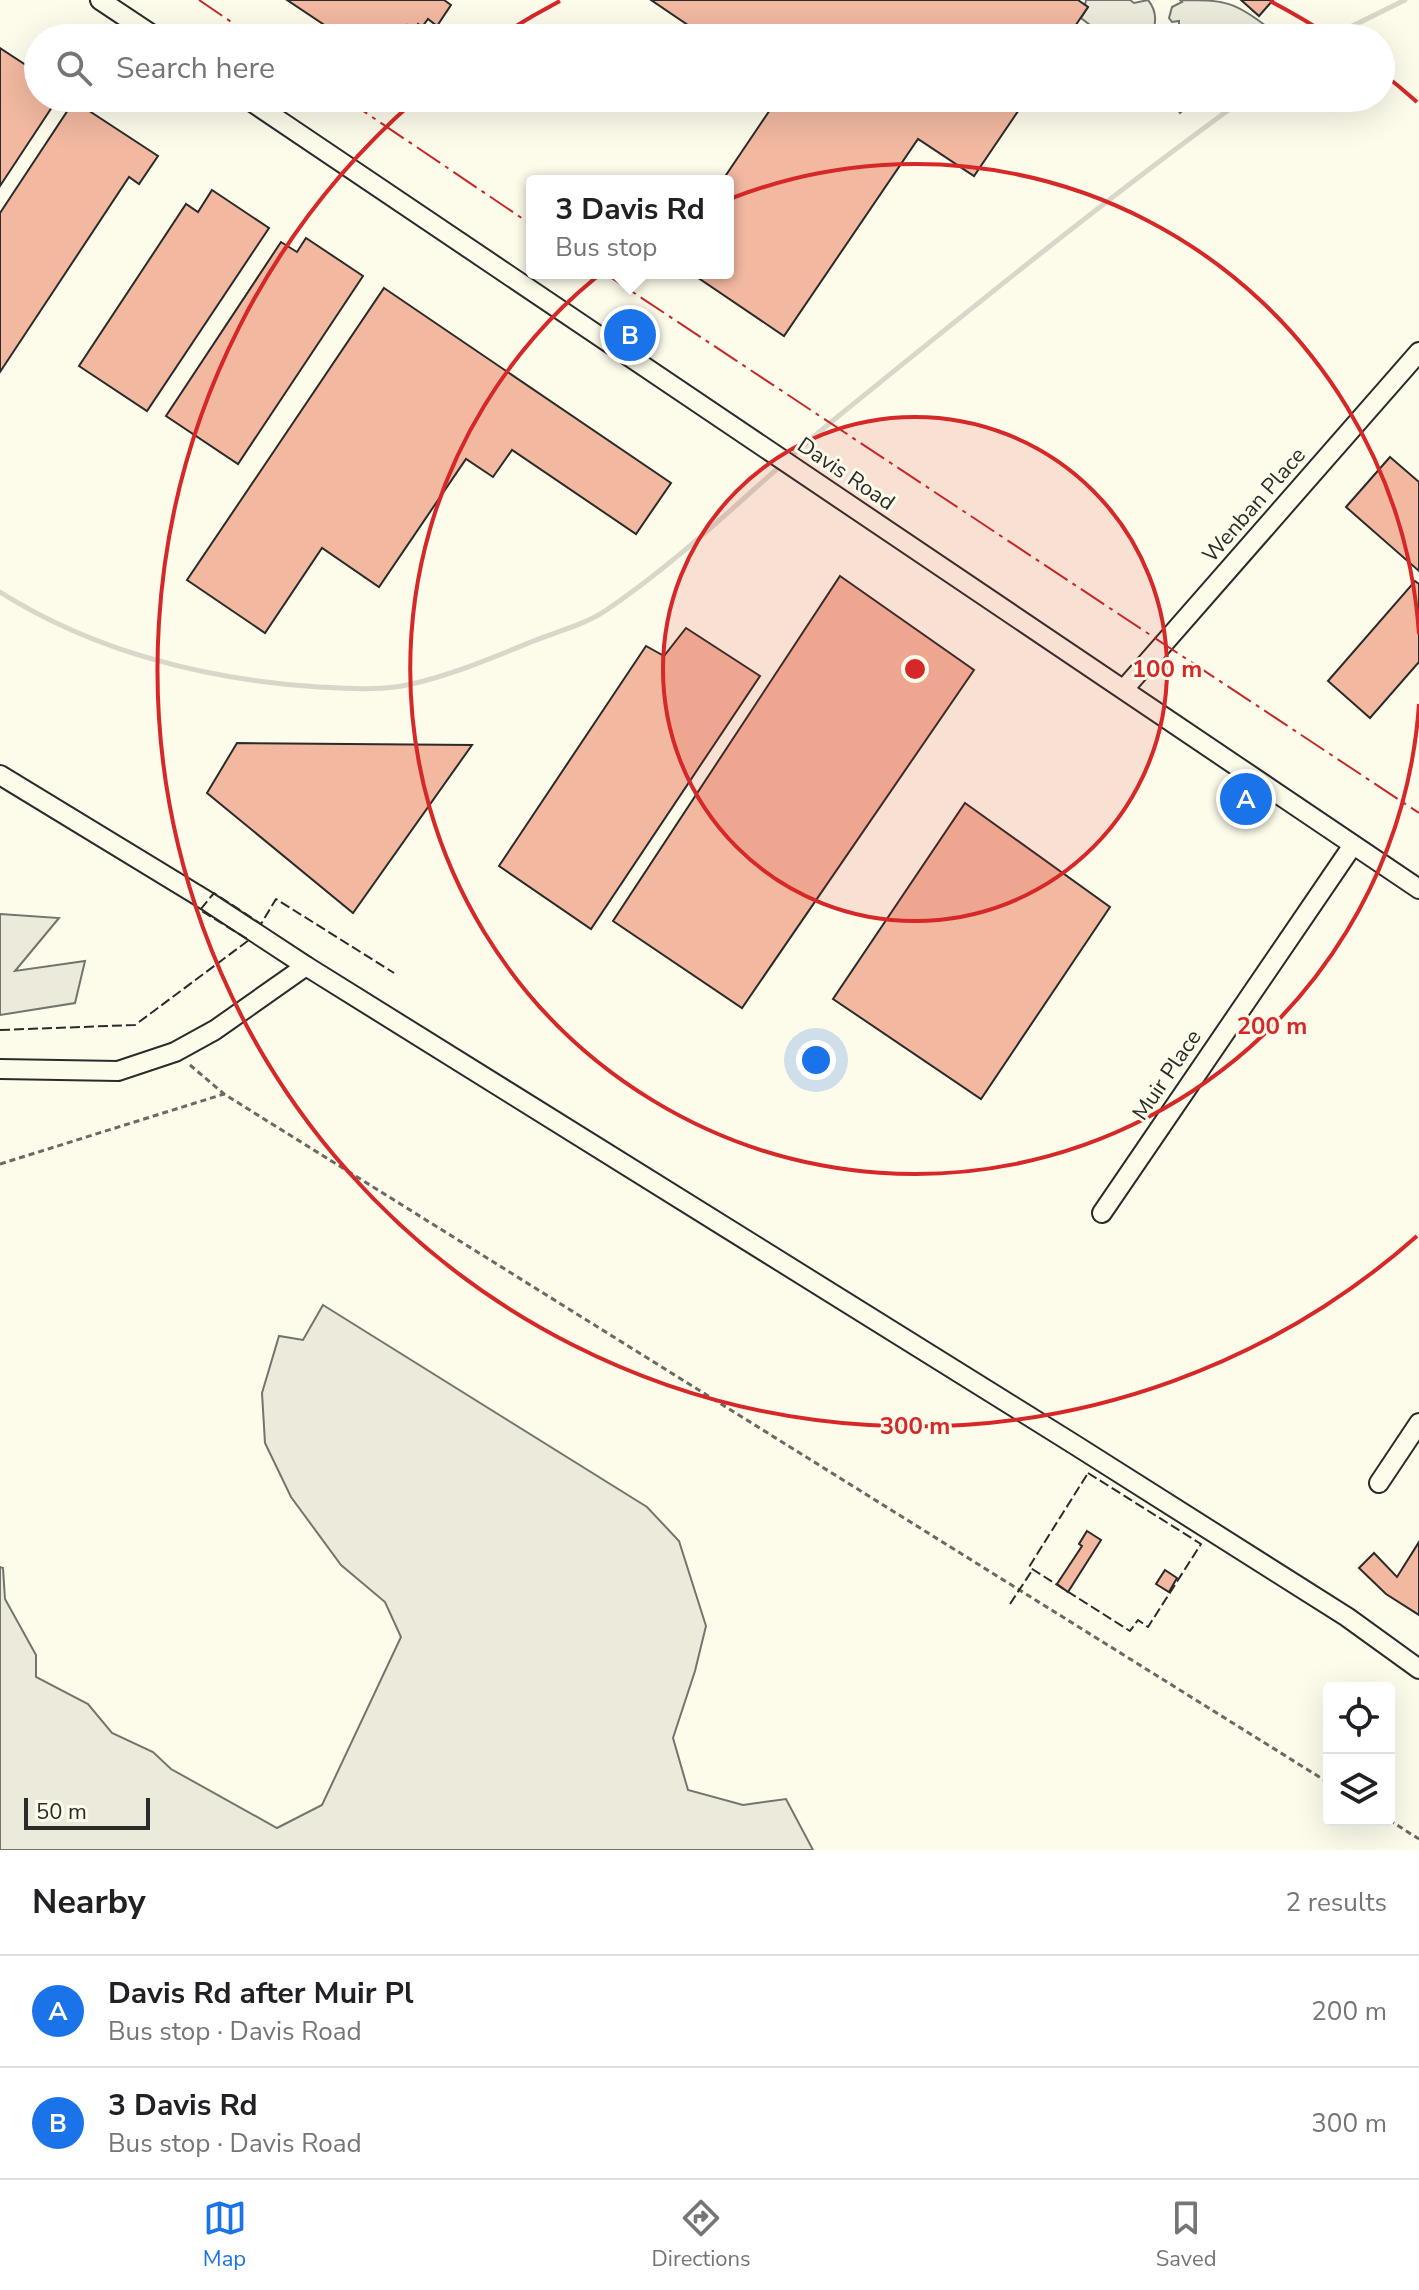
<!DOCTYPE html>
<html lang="en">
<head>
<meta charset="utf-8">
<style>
	body { margin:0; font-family:"Nunito Sans",sans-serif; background:#f6f6f6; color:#202124 }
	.controls { position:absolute; right:24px; bottom:24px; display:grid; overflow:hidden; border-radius:8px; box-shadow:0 8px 32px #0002 }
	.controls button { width:72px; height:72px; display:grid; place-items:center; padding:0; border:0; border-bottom:2px solid #e0e0e0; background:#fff; color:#202124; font:40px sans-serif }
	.scale { position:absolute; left:24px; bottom:20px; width:126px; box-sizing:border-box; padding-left:8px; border:4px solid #2b2b2b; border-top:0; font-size:22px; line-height:28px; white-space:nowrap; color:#2b2b2b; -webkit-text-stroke:6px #fdfbea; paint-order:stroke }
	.you { position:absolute; left:816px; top:1060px; width:28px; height:28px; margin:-20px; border:6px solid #fff; border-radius:50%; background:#1a73e8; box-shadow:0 0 0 12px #1a73e833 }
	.badge { display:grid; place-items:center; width:52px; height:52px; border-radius:50%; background:#1a73e8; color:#fff; font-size:26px; font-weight:700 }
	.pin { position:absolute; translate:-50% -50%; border:4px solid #fff; box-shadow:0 2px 8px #0006 }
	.popup { position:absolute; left:526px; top:175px; width:208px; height:104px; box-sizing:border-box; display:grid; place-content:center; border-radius:8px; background:#fff; filter:drop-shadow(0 2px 6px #0005); font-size:26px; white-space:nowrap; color:#757577 }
	.popup b { font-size:30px; color:#202124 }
	.popup::after { content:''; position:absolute; left:50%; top:100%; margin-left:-16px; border:16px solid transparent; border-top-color:#fff }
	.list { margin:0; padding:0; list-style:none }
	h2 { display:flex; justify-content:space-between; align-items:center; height:104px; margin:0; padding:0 32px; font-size:34px }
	h2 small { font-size:26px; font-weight:400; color:#757577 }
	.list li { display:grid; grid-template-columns:52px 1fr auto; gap:24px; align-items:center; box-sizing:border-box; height:112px; padding:0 32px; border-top:2px solid #e0e0e0 }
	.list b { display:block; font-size:30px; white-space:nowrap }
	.list p { margin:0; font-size:26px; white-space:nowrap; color:#757577 }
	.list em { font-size:26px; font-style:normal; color:#757577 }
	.icon { flex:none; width:44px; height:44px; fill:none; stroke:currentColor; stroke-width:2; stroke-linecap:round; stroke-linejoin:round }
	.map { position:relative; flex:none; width:1419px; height:1850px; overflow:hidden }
	.search { position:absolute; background:#fff; box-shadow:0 8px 32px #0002; left:24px; right:24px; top:24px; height:88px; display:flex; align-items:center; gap:20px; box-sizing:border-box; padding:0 28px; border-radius:44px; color:#757577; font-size:30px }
	.sheet { height:328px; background:#fff }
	nav { display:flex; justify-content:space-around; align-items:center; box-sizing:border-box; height:112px; border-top:2px solid #e0e0e0; background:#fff; font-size:22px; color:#757577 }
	nav a { display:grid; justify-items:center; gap:4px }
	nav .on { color:#1a73e8 }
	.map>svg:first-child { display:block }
	.green { fill:#ecebdb; stroke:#74746e; stroke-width:2 }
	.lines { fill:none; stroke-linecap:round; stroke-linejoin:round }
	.stream { stroke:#d8d7c9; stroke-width:5 }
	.building { fill:#f2b8a0; stroke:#2b2b2b; stroke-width:2 }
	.minor-casing { stroke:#2b2b2b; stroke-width:22 }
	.path { stroke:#6a6964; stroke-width:3; stroke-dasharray:6 4; stroke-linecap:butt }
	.minor { stroke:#fdfbea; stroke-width:18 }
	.fence { stroke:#2b2b2b; stroke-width:2; stroke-dasharray:10 4; stroke-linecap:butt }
	.power { stroke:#c62828; stroke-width:2; stroke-dasharray:28 6 4 6; stroke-linecap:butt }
	.ring { fill:none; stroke:#d62828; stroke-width:4 }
	.labels { text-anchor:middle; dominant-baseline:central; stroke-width:6; stroke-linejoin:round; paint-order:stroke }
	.street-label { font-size:22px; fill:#2b2b2b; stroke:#fdfbea }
	.centre { fill:#d62828; stroke:#fdfbea; stroke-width:4 }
	.ring-label { font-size:24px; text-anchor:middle; font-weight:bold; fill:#d62828; stroke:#fdfbea; stroke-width:6; stroke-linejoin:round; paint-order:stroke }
</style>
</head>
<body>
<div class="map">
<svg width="1419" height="1850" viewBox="0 0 1419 1850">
	<rect width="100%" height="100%" fill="#fdfbea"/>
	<g class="green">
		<path d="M1086,0h44l4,3 14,-3c10,12 8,24 3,38h-53l1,-6 -18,-14 7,-11 -3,-2z"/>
		<path d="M1180,0c45,0 55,1 91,30l1,8h-97l-5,-4 9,-4v-9l-7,1 -3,-4 3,-11 10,-5z"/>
		<path d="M1151,98h46l-17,15 -7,-9 -12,7z"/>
		<path d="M0,914l59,4 -44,53 70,-10 -10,42 -75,12z"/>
		<path d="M323,1305l324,202 32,34 27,85 -11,45 -22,67 15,52 55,15 43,-6 27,51h-813v-283l3,1 2,31 31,56v22l52,27 24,29 41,19 18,17 106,59 45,-23 79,-168 -16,-35 -44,-37 -50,-68 -26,-54 -3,-50 17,-57 24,4z"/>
	</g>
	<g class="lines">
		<g class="stream">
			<path d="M1328,38l77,-38"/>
			<path d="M0,592c95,60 208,88 319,95 29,1 60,4 88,-2 42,-9 85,-27 124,-43 24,-10 53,-17 74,-31 86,-58 157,-133 236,-197 133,-108 266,-216 404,-316"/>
		</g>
	</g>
	<g class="building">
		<path d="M287,0h157l7,5 -14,21 -9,-7 -6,8 -4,-3 -4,6 -7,-5 -5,8 -8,-5 -5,7 -7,-5 -5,8 -8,-5 -4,5 -9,-3 -2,3h-10z"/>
		<path d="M651,0h427l10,7 -21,31h-360z"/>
		<path d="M1241,0h32l-14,16z"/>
		<path d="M0,48l38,25v25h20l-58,88z"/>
		<path d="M778,98h249l-53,78 -56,-37 -134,197 -93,-63h37v-92h-6z"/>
		<path d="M74,101l84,55 -19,28 -10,-7 -129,195v-159z"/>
		<path d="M212,190l57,38 -122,183 -68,-45 107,-162 12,8z"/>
		<path d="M306,238l57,38 -125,188 -72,-48 115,-174 16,10z"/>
		<path d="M384,288l287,195 -35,51 -124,-84 -19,27 -27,-18 -87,128 -57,-39 -57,85 -78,-53z"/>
		<path d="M1390,457l29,25v89l-73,-64z"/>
		<path d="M840,576l134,94 -232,338 -129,-87z"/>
		<path d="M1415,581l4,3v78l-49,56 -42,-37z"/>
		<path d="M686,628l74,48 -169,253 -92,-63 147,-220 18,10z"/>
		<path d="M237,743l235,2 -119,168 -146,-120z"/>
		<path d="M965,803l145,104 -129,192 -148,-100z"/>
		<path d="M1087,1531l14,9 -33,52 -11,-8 25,-38 -3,-2z"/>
		<path d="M1419,1542v73l-33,-21 -27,-26 15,-15 23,24z"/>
		<path d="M1165,1570l12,8 -8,14 -13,-8z"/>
	</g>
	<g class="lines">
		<g class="minor-casing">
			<g id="minor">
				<path d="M100,0l57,38"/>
				<path d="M246,98l1173,791"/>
				<path d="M1124,689l295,-337"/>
				<path d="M0,775l207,126 99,65 766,477 275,174 72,52"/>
				<path d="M0,1069l118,2 57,-19 40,-22 91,-64"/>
				<path d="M1102,1213l251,-368"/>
				<path d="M1379,1483l40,-60"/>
			</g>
		</g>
		<g class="path">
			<path d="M190,1065l34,29 1105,689"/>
			<path d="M0,1164l224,-70"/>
			<path d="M1389,1820l30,19"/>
		</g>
		<use href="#minor" class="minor"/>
		<g class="fence">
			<path d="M0,1030l135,-5 114,-85 -49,-30 14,-17 47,31 15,-25 118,74"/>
			<path d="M1088,1473l113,71 -53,83 -10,-7 -8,11 -101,-64z"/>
			<path d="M1010,1604l23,-35"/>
		</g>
		<g class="power">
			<path d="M199,0l56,38"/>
			<path d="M344,98l188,127"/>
			<path d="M604,273l815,540"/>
		</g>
	</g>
	<circle cx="915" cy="669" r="252" fill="#d62828" fill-opacity=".12"/>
	<g class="ring">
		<circle cx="915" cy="669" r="252"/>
		<path d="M1419 704A505 505 0 1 1 1419 634"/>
		<path d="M1417 1236A757 757 0 1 1 413 102M497 38A757 757 0 0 1 560 1M1270 1A757 757 0 0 1 1333 38M1381 72A757 757 0 0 1 1417 102"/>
	</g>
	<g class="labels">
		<g class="street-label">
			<text transform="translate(846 474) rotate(34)">Davis Road</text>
			<text transform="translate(1254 505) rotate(-49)">Wenban Place</text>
			<text transform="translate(1167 1075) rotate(-56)">Muir Place</text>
		</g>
	</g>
	<circle cx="915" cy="669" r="12" class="centre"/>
	<g class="ring-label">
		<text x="1167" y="677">100 m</text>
		<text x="1272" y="1034">200 m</text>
		<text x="915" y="1434">300 m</text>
	</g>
</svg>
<div class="controls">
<button><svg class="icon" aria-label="locate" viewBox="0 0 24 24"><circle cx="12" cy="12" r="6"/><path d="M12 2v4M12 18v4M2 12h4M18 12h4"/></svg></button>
<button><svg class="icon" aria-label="layers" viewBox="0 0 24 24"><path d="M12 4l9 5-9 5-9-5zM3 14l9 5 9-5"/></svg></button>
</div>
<div class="scale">50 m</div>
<div class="you"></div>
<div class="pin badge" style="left:1246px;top:799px">A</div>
<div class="pin badge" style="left:630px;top:335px">B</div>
<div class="popup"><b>3 Davis Rd</b>Bus stop</div>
<div class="search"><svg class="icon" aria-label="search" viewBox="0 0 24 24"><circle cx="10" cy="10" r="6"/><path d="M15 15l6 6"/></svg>Search here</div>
</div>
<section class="sheet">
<h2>Nearby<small>2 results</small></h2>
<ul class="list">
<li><span class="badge">A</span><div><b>Davis Rd after Muir Pl</b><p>Bus stop · Davis Road</p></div><em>200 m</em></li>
<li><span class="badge">B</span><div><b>3 Davis Rd</b><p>Bus stop · Davis Road</p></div><em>300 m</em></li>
</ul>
</section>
<nav>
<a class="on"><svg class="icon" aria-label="map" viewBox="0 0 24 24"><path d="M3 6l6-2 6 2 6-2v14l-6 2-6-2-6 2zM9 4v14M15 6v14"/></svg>Map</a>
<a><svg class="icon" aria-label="directions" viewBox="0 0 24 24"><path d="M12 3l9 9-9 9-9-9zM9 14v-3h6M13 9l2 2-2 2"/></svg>Directions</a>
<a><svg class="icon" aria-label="saved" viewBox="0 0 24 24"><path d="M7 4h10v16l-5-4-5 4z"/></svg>Saved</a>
</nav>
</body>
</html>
